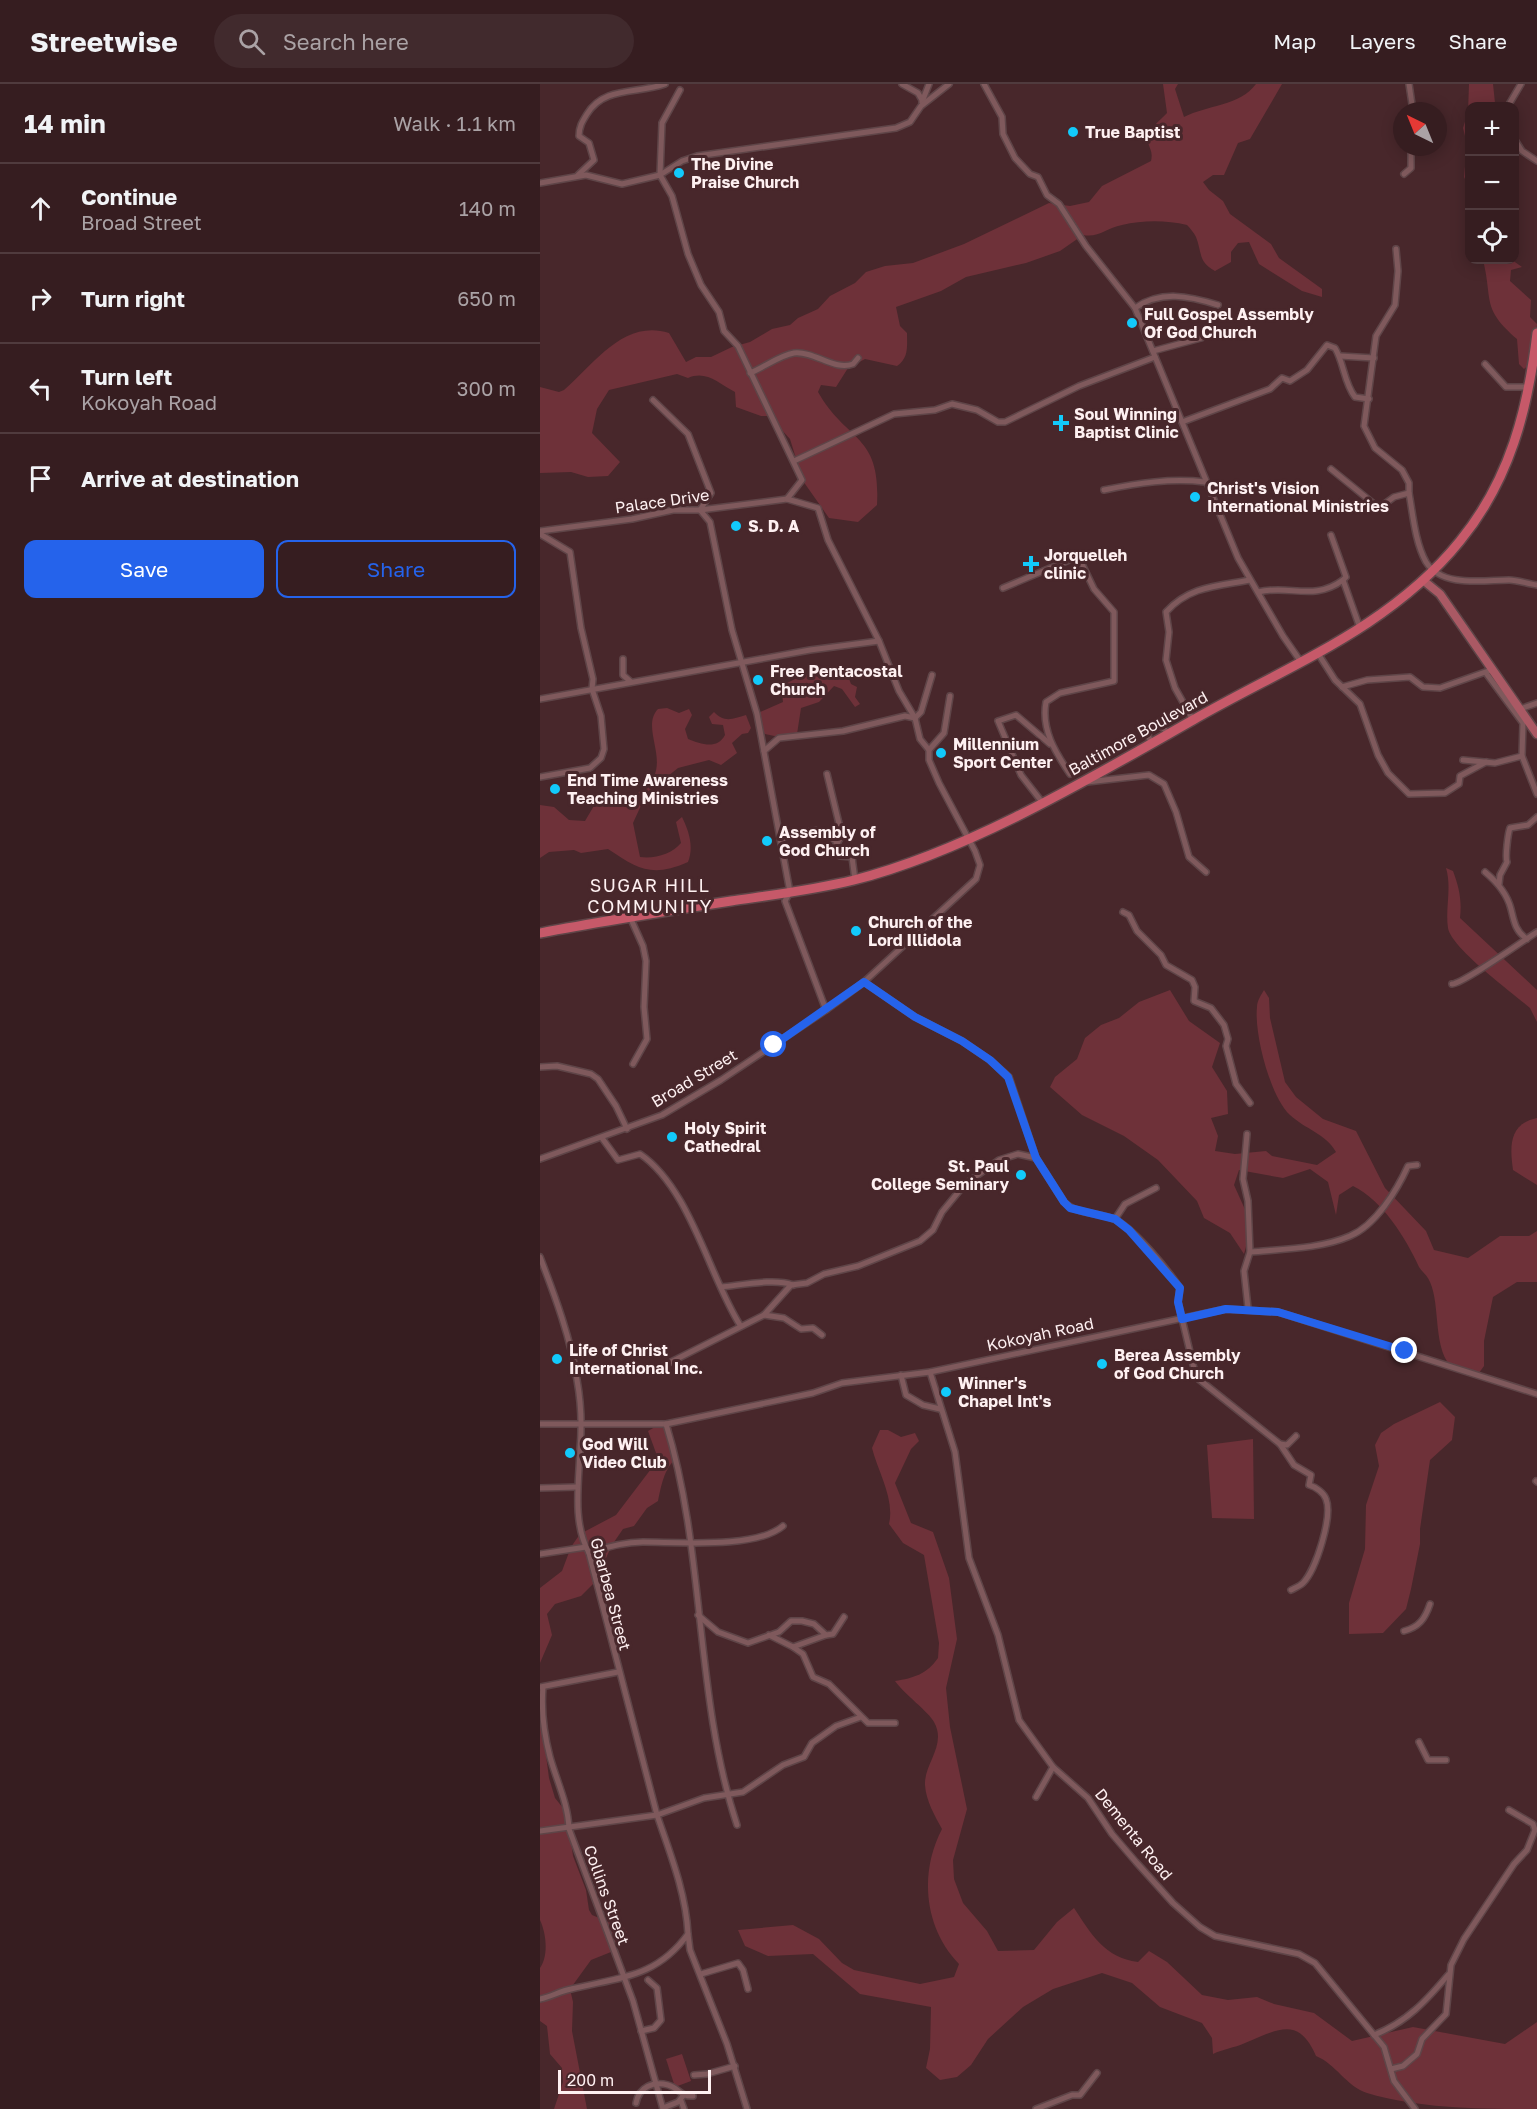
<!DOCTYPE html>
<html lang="en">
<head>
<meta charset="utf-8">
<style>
	body { margin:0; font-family:"Golos Text",sans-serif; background:#412a2d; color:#f1f3f6 }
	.controls { position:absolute; right:18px; top:18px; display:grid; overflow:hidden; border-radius:12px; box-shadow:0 3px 15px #0003 }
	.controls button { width:54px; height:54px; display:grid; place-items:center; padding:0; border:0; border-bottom:2px solid #503b3e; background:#361d20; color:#f1f3f6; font:30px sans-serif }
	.compass { position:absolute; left:853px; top:18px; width:54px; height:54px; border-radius:50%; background:#361d20; box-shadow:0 3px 15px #0003; rotate:317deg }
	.scale { position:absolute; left:18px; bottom:15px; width:153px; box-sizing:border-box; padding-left:6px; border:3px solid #fef0f1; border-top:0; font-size:16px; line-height:21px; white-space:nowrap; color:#fef0f1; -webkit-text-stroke:4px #48272b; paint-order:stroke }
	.stop { position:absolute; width:18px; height:18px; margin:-14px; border:4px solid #2563eb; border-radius:50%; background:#fff }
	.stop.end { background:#2563eb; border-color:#fff; box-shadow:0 2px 6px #0008 }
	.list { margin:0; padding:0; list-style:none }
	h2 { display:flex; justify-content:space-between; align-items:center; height:78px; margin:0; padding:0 24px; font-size:26px }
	h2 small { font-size:20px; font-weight:400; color:#aaa2a5 }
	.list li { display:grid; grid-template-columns:39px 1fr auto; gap:18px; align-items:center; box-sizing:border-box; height:90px; padding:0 24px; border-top:2px solid #503b3e }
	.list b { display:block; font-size:22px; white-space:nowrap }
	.list p { margin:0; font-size:20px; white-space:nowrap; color:#aaa2a5 }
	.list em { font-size:20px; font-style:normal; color:#aaa2a5 }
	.actions { display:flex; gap:12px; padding:18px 24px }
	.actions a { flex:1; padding:14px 0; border:2px solid #2563eb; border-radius:12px; text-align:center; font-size:21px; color:#2563eb }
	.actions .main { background:#2563eb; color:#fff }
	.icon { flex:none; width:33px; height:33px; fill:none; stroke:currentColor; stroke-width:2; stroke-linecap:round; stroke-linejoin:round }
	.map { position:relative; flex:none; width:997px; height:2025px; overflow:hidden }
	header { display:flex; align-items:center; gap:36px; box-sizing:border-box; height:84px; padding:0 30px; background:#361d20; border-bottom:2px solid #503b3e }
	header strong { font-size:28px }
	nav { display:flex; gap:33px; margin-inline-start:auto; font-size:21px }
	.search { width:420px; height:54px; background:#412a2d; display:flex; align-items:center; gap:15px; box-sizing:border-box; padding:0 21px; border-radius:33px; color:#aaa2a5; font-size:22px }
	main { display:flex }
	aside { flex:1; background:#361d20 }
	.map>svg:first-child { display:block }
	.green { fill:#6e3139 }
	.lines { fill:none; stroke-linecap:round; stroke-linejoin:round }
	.street-casing { stroke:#5f4548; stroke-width:8 }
	.primary-casing { stroke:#5f4548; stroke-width:11 }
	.highway-casing { stroke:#5f4548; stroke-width:12 }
	.street { stroke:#7f595c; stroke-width:5 }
	.primary { stroke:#aa5964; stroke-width:8 }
	.highway { stroke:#c65969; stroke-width:9 }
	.route { stroke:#2563eb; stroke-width:8 }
	.poi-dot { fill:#12cafb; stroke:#48272b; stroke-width:2 }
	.labels { text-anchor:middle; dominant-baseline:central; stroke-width:6; stroke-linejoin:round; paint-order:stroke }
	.poi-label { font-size:16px; font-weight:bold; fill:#fef0f1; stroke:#48272b; text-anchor:start }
	.street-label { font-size:16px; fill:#fef0f1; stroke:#48272b }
	.neighbourhood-label { font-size:18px; letter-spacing:1.5px; fill:#fef0f1; stroke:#48272b }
</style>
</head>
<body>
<header>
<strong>Streetwise</strong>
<div class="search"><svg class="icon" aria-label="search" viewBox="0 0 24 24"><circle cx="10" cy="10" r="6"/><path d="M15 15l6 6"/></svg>Search here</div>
<nav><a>Map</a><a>Layers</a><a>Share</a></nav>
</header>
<main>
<aside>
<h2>14 min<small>Walk · 1.1 km</small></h2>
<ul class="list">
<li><svg class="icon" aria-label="ahead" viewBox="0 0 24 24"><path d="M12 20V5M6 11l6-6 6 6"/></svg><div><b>Continue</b><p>Broad Street</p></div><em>140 m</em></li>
<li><svg class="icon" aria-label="right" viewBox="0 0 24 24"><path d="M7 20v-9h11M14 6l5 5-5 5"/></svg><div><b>Turn right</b></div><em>650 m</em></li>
<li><svg class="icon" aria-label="left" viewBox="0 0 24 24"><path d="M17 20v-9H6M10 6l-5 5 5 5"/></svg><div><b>Turn left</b><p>Kokoyah Road</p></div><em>300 m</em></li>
<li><svg class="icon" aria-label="arrive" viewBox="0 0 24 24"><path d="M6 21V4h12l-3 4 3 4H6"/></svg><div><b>Arrive at destination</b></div></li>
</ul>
<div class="actions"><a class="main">Save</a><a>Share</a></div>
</aside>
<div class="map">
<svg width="997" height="2025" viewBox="0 0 997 2025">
	<rect width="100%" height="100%" fill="#48272b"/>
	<g class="green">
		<path d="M623,0h15l-3,5 9,28c23,-12 56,-11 72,-33h26l-32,55 -12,4 -14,32h-11l-10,7 6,8 14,11 7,13 41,30 8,14 43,31v8l-20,-6 -43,-27 -10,-22 -11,1 -7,9v10l-16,9c-17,-9 -13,-19 -19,-34 -2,-4 -6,-9 -9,-12 -21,-5 -44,-5 -65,0 -16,3 -23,13 -39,10l-23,16 -34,12 -60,14 -25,14 -45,16 4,19 7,7c0,13 2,25 -10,33l-32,-7 -17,9 -12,19 -15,-2 -3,7c29,51 63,41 59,113l-19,17 -29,-4 -26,-37 -13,-42 -21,-23h-8l-25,-9 -1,-15c-17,-9 -29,-22 -47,-14l-11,-4 -68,16 -12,19 -5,24 28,29 -12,14 -20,1 -17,-5 -31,1v-86l19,5 5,-2c31,-27 60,-71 105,-57l17,29 10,-5h15l21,-10 18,-5 22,-13 18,-4 8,-7 20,-9 12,-13 25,-13 11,-11 19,-6 28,-3 51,-19 85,-41 21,3 19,-4 13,-16 49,-25c2,-9 -1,-11 -3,-19 -2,-12 12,-21 19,-29z"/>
		<path d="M929,0h24l2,19 -3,3h-22l-1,81 -5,-10 3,-33 -4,-16 5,-16z"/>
		<path d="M943,176h29l10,7 -11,3 -1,11 21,19 -1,17 7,7 -2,36 -11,9 -5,-5 -2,-25c-36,-31 -24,-39 -34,-79z"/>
		<path d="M267,589l14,5 21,-4 6,2 3,8 6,3 -2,10 5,7 -5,3 -13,-18 -8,-3 -15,16 -18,6 -4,26 -18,3 -14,-3 -5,-6 -2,-15 25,-11 -2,-16z"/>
		<path d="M127,624l12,5 10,-4 3,6 -7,14 3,10c13,5 29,11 37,-4l-2,-10 -11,-1 -3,-7 5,-5c10,11 19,7 32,3l5,13 -3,5 -6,1 -10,9 5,10 -16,12 -12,-5 -31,8 -10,8 -9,13 -15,10 -11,24 7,34c15,2 32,-3 41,-14l-5,-21 6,-5c7,14 12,30 6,45 -36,16 -50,7 -80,-13l-27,4 -7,-3 -25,2 -9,6v-53l14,2 15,13 16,1 13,-22c13,-3 29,1 41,-7 39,-23 -1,-62 19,-83z"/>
		<path d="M906,784l7,3c6,16 9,29 7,47l77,72v32l-7,-14c-18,-16 -78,-59 -82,-80 -3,-20 4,-40 -2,-60z"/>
		<path d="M630,906l19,31 31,22 -8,24 15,24 1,23 -17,4 7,18 -3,15 20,3 31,-3 6,5 45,9 19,-13c-10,-18 -31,-23 -46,-37 -20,-19 -36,-81 -33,-108 0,-6 4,-12 7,-17l5,8 1,20 15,64 11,15 27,22 33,12 29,57 41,43 8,19 34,8 32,-22h29l8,-5v51h-20l-24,15 -9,44v25l-8,11c-7,-2 -17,-4 -22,-8 -22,-17 -13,-63 -24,-87 -2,-6 -8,-10 -11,-15 -14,-30 -36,-66 -66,-81l-14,9 -3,20 -8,-33 -18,-13 -27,9 -44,-8 -5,15 18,40 -8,29 -14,-21 -26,-15 -7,-17 -39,-41 -34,-24 -42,-21 -32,-28 5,-10 22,-18 8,-21 16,-13 18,-7 20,-16z"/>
		<path d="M997,1034v67l-24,-15c-3,-22 -5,-46 24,-52z"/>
		<path d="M900,1318l15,15 -3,23 -22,20 -10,69v15l-9,45 -5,20 -23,24 -34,1v-31l16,-54 1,-44 13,-39 -4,-21 6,-12 13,-9z"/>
		<path d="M131,1342l5,33c-12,9 -15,28 -18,42l-11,7 -13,18 -11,3 -11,16 -17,37 -14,14 -26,8 -8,10 5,21 -12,28v-75l22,-17 9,-24 9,-13 36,-19 38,-50 2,-12 -8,-22 7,-4z"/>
		<path d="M340,1346h8l13,7 14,-4 4,8 -8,8 -16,34 16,40 22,9 16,46 8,61 -11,49 4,39 17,82 -14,51 1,19 9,24 24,28 11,20 36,-1 23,-28 17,-14c17,26 31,50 64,54l11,-11 18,11 35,33 26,5 29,-3 17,7 40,9 38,28 61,-14 92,17 32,-22v87c-57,0 -116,0 -170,-16 -21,-7 -31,-29 -51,-37 -18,-42 -40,-25 -71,-13 -11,5 -22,6 -32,11l-1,-16 -10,-15 -42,-16 -28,-24 -30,-10 -49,16 -30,18 -35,32 -17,26 -14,12 -17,3 -14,-12 4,-19 1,-42 -71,-13 -47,-40 -45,2 -23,-10 -7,-16 55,-5 26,14 23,24 12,7 66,14 34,-7 5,-13c-35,-36 -40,-91 -17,-135 -7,-13 -16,-28 -17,-44 -1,-22 22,-40 9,-63 -5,-10 -30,-28 -39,-41 19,-3 32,-7 43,-23l1,-15 -15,-88 -21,-12 -14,-19c6,-25 -11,-52 -17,-76z"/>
		<path d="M713,1355l1,80 -42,-1 -5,-73z"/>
		<path d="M0,1626l9,68 6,20 12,15 6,43 13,34 3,20 3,5 12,5 11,-3 12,15 -16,20 -20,8 -21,29 3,13 -1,29 15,78h-33l9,-27 -1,-14 -12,-14 -3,-28 -7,-5v-53c9,-13 6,-35 0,-48z"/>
		<path d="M142,1970l9,27 -16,6 -9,-28z"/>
	</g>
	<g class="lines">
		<g class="street-casing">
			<g id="street">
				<path d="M362,0l16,9 4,7"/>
				<path d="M444,0l18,33 1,17 12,24 15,16 8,3 9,18 12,9 27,42 49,62 103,250 45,78 18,26"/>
				<path d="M869,0l4,27"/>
				<path d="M382,18l7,-18"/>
				<path d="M968,22l13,-22"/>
				<path d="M975,56l7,11 15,10"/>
				<path d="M864,90l7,-6v-21"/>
				<path d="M38,91l16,-15 -5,-17 -10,-7c0,-9 3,-14 8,-22 17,-28 50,-20 78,-30"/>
				<path d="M0,99l46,-8 36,9 38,-9 22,-14 15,-5 199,-28 14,-6 11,-16 28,-22"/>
				<path d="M856,165l2,22 -3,34 -19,31 -12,90 11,22 27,22 7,13v10"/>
				<path d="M595,224c26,-18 54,-12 83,-3"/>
				<path d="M613,267l48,-13"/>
				<path d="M800,272l34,2"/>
				<path d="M945,280l21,23h23"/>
				<path d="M210,289c13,-5 30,-18 44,-20 21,-2 40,18 59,11l5,-6"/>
				<path d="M113,316l35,34 23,59 -11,17 10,12 22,108 25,84 33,178 -5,9 41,109"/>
				<path d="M642,338l88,-33 12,-11 8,3 17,-11 20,-25 8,3c9,15 9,35 20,49l14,2"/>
				<path d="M254,377l100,-47 41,-4 17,-6 25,6 21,12h7l74,-36 76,-29"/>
				<path d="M791,385l48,39 15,-11 15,-4c4,22 6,49 17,69 16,26 58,18 83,18 9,0 19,4 28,5"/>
				<path d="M564,406c34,-7 67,-12 101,-8"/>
				<path d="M0,447l92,-12 41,-9h27l87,-11"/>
				<path d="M0,450l30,18 11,76 12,51 -1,10 9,27 3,33 -3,9 -11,10 -50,9"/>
				<path d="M803,496l17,48"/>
				<path d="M463,504l71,-30 7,4 13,27 20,23v69l-54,12 -14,9c-5,27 9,50 24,72"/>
				<path d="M718,508c32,-8 55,10 85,-12l3,-3 -15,-42"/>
				<path d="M779,571l16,25 25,24 18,51 10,18 21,21 36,-1 14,-9 1,-8 26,-14"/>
				<path d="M83,575v16l8,7"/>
				<path d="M946,589l37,50 -1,33 15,38"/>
				<path d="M802,603l25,-7 43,-3 13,10 17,1 51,-18"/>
				<path d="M0,615l270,-49 69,-9"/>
				<path d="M980,625l17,-6"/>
				<path d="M653,636l-18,-32 -9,-28 3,-28 -3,-20c23,-26 52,-26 84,-32"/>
				<path d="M612,659l-5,-9 9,-8 6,1 7,7"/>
				<path d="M389,666l15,-17 6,-37"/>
				<path d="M224,667l15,-13 64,-7 62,-15 10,2 6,-6 11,-37"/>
				<path d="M923,676l32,3 27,-7"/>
				<path d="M287,690l15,62 -6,8v9l4,3 12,1 3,23"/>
				<path d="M547,698l62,-7 15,9 12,28 13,45 17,15"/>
				<path d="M502,718l-21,-27 -23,-54 18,-6 34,29"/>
				<path d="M242,751l1,4 5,-4 28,-5 22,12"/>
				<path d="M945,788c12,10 22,21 26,37 3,12 4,22 16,30"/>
				<path d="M959,800l1,-9 7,-13c-2,-5 1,-29 3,-34l18,-3 9,-8"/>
				<path d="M583,828l6,3 8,16 24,24 5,10 26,15 3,7 -1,14 17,7 13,17 4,14 -2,7 10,38 14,19"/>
				<path d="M90,833l13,29 3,15 -2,46 3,32 -14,25"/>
				<path d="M324,898l51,35 47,24 28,19 19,17 27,81 28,44c13,13 36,10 52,18 20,11 51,49 64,68l-2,14 18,75 84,67 14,21 17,10 -2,10c7,2 15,8 17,14 7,17 -10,71 -23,84 -3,3 -8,5 -12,7"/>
				<path d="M912,900c12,-1 69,-42 85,-52"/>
				<path d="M0,983l17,-1 34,8 7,5 18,27 11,23"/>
				<path d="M707,1050l-4,45 5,22 2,51 -6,19 4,37"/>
				<path d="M62,1054l16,22 22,-6c50,34 69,122 100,171"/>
				<path d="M0,1075l122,-44 59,-35 105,-70 38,-28 112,-103 4,-14 -5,-14 -36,-68 -10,-23v-10l-9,-11 -5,-21 -16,-27 -20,-50 -51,-101 -10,-32 -31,-9 15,-19 -64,-134 -14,-15 -5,-19 -18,-27 -13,-31 -16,-58 -12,-21 2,-52 18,-33"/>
				<path d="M575,1135l10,-15 31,-16"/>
				<path d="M710,1168c32,-3 70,-3 100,-16 26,-11 47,-46 58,-70l9,-1"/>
				<path d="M0,1173c15,39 31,82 37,123 4,22 5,47 3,69 -1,34 -8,73 9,104l68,262c13,38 29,78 31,119"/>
				<path d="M181,1203c21,-2 54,-9 72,-2"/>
				<path d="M224,1231l20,3 17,11 12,-1 9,7"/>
				<path d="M390,1288l25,80 14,106 29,77 21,85 34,47 35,31 24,36 24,28 37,41 27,24 15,9 84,18 16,9 69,84 10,34 21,28"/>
				<path d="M109,1289l115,-58 27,-30 16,-2 17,-9 34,-8 62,-25 13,-11 9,-18 23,-28 34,-24 19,-6 18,4"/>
				<path d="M361,1291l5,20 17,10 17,4"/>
				<path d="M0,1340h126l147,-31 29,-10 88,-11 296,-63 52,3 259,82"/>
				<path d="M126,1340c40,130 28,271 71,401"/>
				<path d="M740,1360l7,1 9,-9"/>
				<path d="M996,1397l1,1"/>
				<path d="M0,1404l37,-1"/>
				<path d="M49,1469c17,-6 35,-11 54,-11 35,0 113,7 140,-16"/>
				<path d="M0,1470l46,-7"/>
				<path d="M158,1531l20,17 30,11 31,-11 12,-11h11l12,3 12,11 7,-1 11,-17"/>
				<path d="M864,1547c15,-4 21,-12 26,-27"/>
				<path d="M229,1551l24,12 33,-12"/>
				<path d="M253,1563l10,7 10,23 16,7 39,39h27"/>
				<path d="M0,1603l78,-15"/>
				<path d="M3,1603c-2,23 1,47 7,70 7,25 18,46 19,72l64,172 30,108"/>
				<path d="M879,1658l9,18h18"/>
				<path d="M496,1713l17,-30"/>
				<path d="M0,1747l117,-16 47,-17 39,-6 40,-27 21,-8 8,-14 24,-17 25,-9"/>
				<path d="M161,1890l37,-11 5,7 5,19"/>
				<path d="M0,1915c11,-2 20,-8 31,-10 49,-12 85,-11 117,-55l2,16 37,94 20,65"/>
				<path d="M101,1947l13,-3 7,-8 -4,-32 -9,-8"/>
				<path d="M834,1951c33,-13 52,-34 74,-60"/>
				<path d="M851,1985l12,-3 14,-12 5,-15 24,-25 5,-49 13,-26 50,-75 13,-14 8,-20 -2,-6 -24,-14"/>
				<path d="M154,1991l13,-1 28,-8"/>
				<path d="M141,2017l3,8"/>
				<path d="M96,2019c3,-16 17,-22 32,-18 11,3 12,12 25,11"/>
				<path d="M123,2024l15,-6 5,-6"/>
				<path d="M496,2025l36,-14h8l17,-22"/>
			</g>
		</g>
		<g class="primary-casing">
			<path id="primary" d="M884,497l16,13 97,140"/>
		</g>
		<g class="highway-casing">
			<path id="highway" d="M0,849c63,-12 127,-22 191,-32 41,-6 83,-11 123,-21 114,-29 237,-102 339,-160 94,-54 197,-92 267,-179 50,-61 68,-132 77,-208"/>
		</g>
		<use href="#street" class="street"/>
		<use href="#primary" class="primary"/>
		<use href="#highway" class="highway"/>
	</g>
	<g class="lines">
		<path class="route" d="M234,961l90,-63 51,35 47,24 28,19 18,17 28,81 28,44 6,6 45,11 14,11 51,58 -2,14 4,17 44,-10 52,3 127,39"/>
	</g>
	<g class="poi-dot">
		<circle cx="533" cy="48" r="6"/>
		<circle cx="139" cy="89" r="6"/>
		<circle cx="592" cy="239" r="6"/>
		<path d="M518 330h6v6h6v6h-6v6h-6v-6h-6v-6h6z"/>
		<circle cx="655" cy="413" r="6"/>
		<circle cx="196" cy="442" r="6"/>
		<path d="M488 471h6v6h6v6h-6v6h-6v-6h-6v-6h6z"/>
		<circle cx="218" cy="596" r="6"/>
		<circle cx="401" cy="669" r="6"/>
		<circle cx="15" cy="705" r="6"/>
		<circle cx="227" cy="757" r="6"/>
		<circle cx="316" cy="847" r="6"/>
		<circle cx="132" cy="1053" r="6"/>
		<circle cx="481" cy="1091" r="6"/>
		<circle cx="17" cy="1275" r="6"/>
		<circle cx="562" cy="1280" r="6"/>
		<circle cx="406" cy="1308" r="6"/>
		<circle cx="30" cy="1369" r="6"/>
	</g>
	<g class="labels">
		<g class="poi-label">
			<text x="545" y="48">True Baptist</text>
			<text x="151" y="80">The Divine<tspan x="151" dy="18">Praise Church</tspan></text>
			<text x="604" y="230">Full Gospel Assembly<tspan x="604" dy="18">Of God Church</tspan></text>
			<text x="534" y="330">Soul Winning<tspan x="534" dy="18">Baptist Clinic</tspan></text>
			<text x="667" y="404">Christ's Vision<tspan x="667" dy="18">International Ministries</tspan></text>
			<text x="208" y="442">S. D. A</text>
			<text x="504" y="471">Jorquelleh<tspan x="504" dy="18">clinic</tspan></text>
			<text x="230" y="587">Free Pentacostal<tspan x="230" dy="18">Church</tspan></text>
			<text x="413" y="660">Millennium<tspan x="413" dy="18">Sport Center</tspan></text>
			<text x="27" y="696">End Time Awareness<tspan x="27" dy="18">Teaching Ministries</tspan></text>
			<text x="239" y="748">Assembly of<tspan x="239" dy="18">God Church</tspan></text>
			<text x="328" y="838">Church of the<tspan x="328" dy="18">Lord Illidola</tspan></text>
			<text x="144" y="1044">Holy Spirit<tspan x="144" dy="18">Cathedral</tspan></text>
			<text x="469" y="1082" text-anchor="end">St. Paul<tspan x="469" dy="18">College Seminary</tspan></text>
			<text x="29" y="1266">Life of Christ<tspan x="29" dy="18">International Inc.</tspan></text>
			<text x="574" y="1271">Berea Assembly<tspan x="574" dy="18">of God Church</tspan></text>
			<text x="418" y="1299">Winner's<tspan x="418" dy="18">Chapel Int's</tspan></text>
			<text x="42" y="1360">God Will<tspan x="42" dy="18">Video Club</tspan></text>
		</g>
		<g class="street-label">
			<text transform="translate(122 417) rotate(-8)">Palace Drive</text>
			<text transform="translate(598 649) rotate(-29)">Baltimore Boulevard</text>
			<text transform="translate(154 994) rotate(-31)">Broad Street</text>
			<text transform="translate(500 1250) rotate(-12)">Kokoyah Road</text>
			<text transform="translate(71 1510) rotate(75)">Gbarbea Street</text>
			<text transform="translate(594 1750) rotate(51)">Dementa Road</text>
			<text transform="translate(67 1811) rotate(70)">Collins Street</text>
		</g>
		<g class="neighbourhood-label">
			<text x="110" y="801">SUGAR HILL<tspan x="110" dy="21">COMMUNITY</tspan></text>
		</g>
	</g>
</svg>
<div class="controls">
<button>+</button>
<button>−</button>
<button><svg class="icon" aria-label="locate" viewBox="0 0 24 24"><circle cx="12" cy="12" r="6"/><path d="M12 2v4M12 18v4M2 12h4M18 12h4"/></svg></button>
</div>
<svg class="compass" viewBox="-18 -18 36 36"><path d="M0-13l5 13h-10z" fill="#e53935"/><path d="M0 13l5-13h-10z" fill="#aaa2a5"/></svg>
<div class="scale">200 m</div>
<div class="stop" style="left:234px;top:961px"></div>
<div class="stop end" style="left:865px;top:1267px"></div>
</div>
</main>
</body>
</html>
